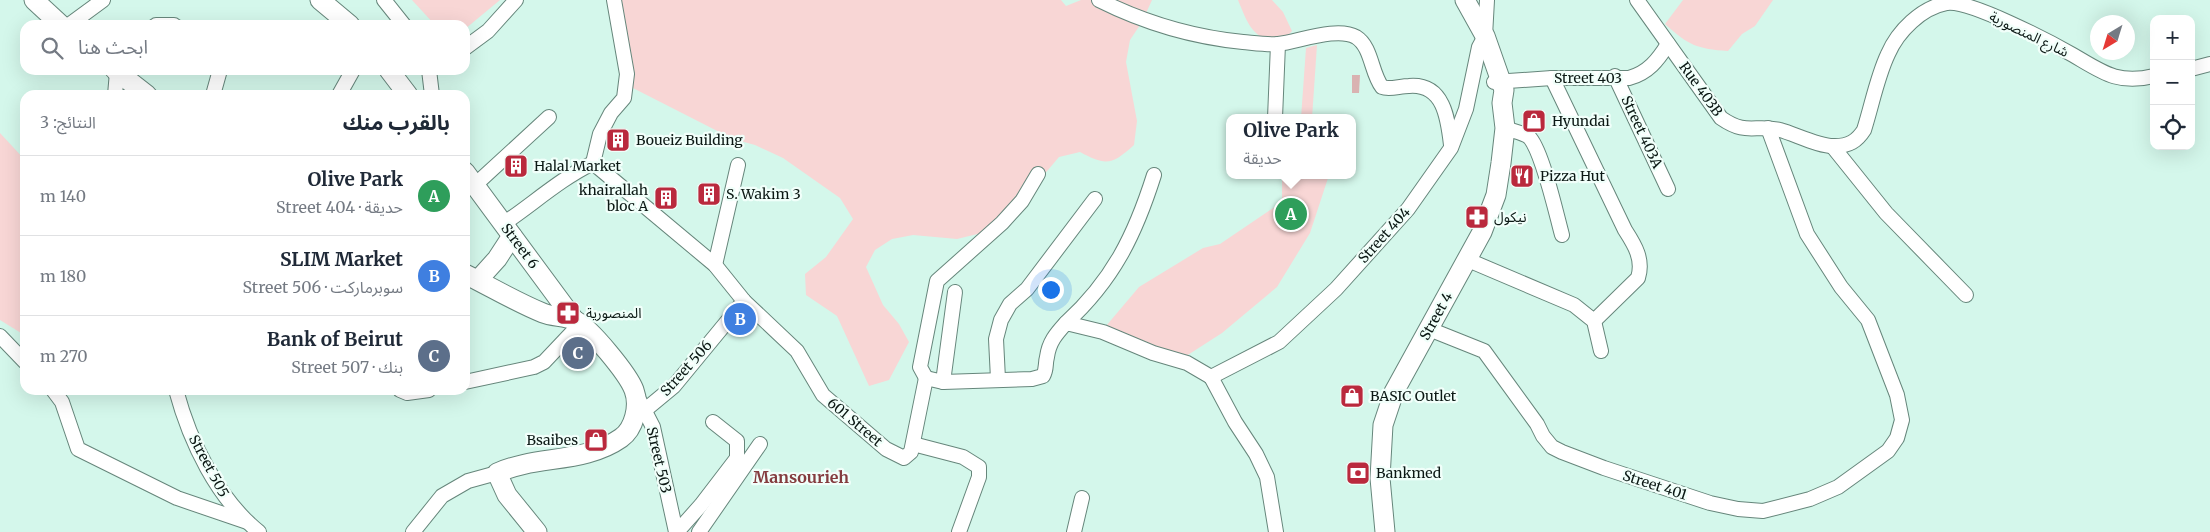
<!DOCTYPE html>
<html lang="ar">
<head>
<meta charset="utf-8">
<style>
	body { margin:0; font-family:Merriweather,"Noto Sans Arabic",serif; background:#f2f2f3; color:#1f2937; direction:rtl }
	.controls { position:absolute; right:15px; top:15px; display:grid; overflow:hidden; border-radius:10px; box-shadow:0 5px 20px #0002 }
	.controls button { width:45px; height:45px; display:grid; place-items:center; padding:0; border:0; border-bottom:1px solid #e0e1e3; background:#fff; color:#1f2937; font:25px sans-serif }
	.compass { position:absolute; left:2090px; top:15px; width:45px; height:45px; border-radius:50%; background:#fff; box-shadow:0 5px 20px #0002; rotate:218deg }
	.you { position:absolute; left:1050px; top:289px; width:18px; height:18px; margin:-12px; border:4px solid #fff; border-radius:50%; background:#1a73e8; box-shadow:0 0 0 8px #1a73e833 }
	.badge { display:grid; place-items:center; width:32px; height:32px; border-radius:50%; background:#ba293d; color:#fff; font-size:16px; font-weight:700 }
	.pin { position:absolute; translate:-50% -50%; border:2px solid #fff; box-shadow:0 1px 5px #0006 }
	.popup { position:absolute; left:1226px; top:114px; width:130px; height:65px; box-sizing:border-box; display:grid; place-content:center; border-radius:10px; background:#fff; filter:drop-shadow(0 1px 4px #0005); font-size:16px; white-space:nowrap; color:#747a83 }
	.popup b { font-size:19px; color:#1f2937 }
	.popup::after { content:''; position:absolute; left:50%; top:100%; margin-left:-10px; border:10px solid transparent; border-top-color:#fff }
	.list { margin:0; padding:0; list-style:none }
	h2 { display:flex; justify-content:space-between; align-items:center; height:65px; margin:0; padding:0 20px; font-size:21px }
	h2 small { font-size:16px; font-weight:400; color:#747a83 }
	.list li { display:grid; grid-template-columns:32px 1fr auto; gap:15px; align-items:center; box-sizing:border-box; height:80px; padding:0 20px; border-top:1px solid #e0e1e3 }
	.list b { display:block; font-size:19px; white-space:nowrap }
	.list p { margin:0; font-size:16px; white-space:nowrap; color:#747a83 }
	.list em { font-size:16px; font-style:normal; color:#747a83 }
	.icon { flex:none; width:28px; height:28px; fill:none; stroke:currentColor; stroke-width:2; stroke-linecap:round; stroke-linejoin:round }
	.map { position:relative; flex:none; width:2210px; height:532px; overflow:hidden; direction:ltr }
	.search { position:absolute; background:#fff; box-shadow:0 5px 20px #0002; left:20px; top:20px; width:450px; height:55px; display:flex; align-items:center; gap:12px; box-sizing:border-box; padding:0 18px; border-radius:15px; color:#747a83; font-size:19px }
	.panel { position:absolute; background:#fff; box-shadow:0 5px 20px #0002; left:20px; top:90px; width:450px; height:305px; border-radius:15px; direction:rtl }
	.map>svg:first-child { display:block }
	.green { fill:#f8d6d5 }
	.water { fill:#d9b2b1 }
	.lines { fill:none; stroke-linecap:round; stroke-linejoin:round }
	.street-casing { stroke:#66867b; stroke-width:16 }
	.secondary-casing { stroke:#66867b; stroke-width:21 }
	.street { stroke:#fff; stroke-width:14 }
	.secondary { stroke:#fff; stroke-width:19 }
	.labels { text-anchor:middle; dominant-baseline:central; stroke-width:4.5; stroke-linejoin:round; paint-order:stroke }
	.street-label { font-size:14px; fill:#0b1814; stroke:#f1fffa }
	.poi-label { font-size:14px; fill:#0b1814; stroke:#f1fffa; text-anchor:start }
	.quarter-label { font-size:16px; font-weight:bold; fill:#843c3f; stroke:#f1fffa }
</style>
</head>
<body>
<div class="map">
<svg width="2210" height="532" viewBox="0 0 2210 532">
	<rect width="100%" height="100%" fill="#d4f7eb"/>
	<g class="green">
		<path d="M412,0h88l-35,29v-4h-30z"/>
		<path d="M612,0h449l5,6 15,-6h71l-10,22 -12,18 -4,22 11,59 -3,24c-22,20 -28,21 -54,7l-21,5 -61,72 -41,10 -44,-4 -21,4 -17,11 -9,17 17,38 16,19 10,18 -20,38 -20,6 -32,-70 -31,-21 -1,-21 21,-17 27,-38 -13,-21 -57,-40 -28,-13 -22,-6 -106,-54z"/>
		<path d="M1238,0h34l11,12 9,19 -14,15c-27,-12 -29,-19 -40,-46z"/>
		<path d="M1683,0h90l-18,26 -13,8 -14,17c-31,-2 -40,-6 -63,-27z"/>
		<path d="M1317,45l-5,73h-11l5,-70z"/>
		<path d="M0,133l25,27v164l-4,9 -21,-13z"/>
		<path d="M1282,175h47l-19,58 -33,54 -55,46 -42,27 -74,-34 33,-39 64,-39 17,-4 62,-42z"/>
	</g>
	<path class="water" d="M1352,75h8l-1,18h-7z"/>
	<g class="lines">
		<g class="street-casing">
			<g id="street">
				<path d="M384,0l20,25"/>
				<path d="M1099,0c46,23 93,37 144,42 11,1 24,3 35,2 20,-2 59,-18 78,-7 16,10 15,36 26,50 7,3 18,-1 27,-1 35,-3 39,33 42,59"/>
				<path d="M1637,0l84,118c26,18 33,6 59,12 15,4 40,17 55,16 14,0 22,-5 29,-16 8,-25 13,-53 24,-76 10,-23 33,-46 59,-51 23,-3 103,39 126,52 29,17 45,30 81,21"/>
				<path d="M69,25l34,-25"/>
				<path d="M156,25h18"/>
				<path d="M465,48l23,-17 28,-31"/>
				<path d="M2191,69l19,-5"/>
				<path d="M429,70l3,25"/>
				<path d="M1615,76l53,113"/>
				<path d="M1552,78l73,152c9,14 19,29 13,48l-44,43"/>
				<path d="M1494,82l58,-4h77c19,-5 29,-18 39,-34"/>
				<path d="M115,95l2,-23"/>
				<path d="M213,95l7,-25"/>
				<path d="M339,95l14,-25"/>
				<path d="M1275,118l3,-74"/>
				<path d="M1505,128c7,3 20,5 25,10 13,16 26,75 32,97"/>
				<path d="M1833,147l53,66 80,82"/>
				<path d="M593,163l7,-29 11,-21 13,-15 3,-24 -13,-74"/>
				<path d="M475,185l74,-68"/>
				<path d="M503,224c30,-20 57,-45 90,-61l122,102 29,36 53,50 26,44 63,54 18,9 7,-6 15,-74 17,4 89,-3 11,-3c4,-7 2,-12 4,-19 2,-15 9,-23 19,-34l37,9 50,21 34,10 24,14"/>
				<path d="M1468,260l106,45 20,16 7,30"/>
				<path d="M715,265l23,-100"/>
				<path d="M1066,323c47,-43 69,-88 88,-148"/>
				<path d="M1429,329l55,22 53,73 6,12 9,11 10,5 42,16 106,35 28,6 25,2 47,-12 28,-12 50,-36 9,-13 5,-18 -5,-25 -29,-75 -27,-33 -34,-53 -39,-106"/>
				<path d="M0,336l25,26"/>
				<path d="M1211,377l68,-35 57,-53 72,-80 43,-61 15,-39 13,-62 6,-11 2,-36"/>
				<path d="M1211,377l24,45 21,32 11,23 9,55"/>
				<path d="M926,378l-6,-11 17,-86 65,-58 20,-22 16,-27"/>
				<path d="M998,379l-2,-40 5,-19 9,-16 17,-15 68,-90"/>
				<path d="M465,382l69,-15 10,-5 36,-38"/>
				<path d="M943,382l12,-90"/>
				<path d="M53,390l9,12 16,47 99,49 70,24"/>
				<path d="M176,390c14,52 41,108 83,142"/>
				<path d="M400,390l7,3 22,-3"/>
				<path d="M636,394l17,33 23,105"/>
				<path d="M645,410l29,-24 70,-85"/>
				<path d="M913,444l50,13 16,10v10l-20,55"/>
				<path d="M413,532l29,-36 26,-15 29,-8"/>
				<path d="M677,532l24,-27 36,-47v-17l-24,-19"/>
				<path d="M699,532l61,-88"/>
				<path d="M1074,532l8,-34"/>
			</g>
		</g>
		<g class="secondary-casing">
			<g id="secondary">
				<path d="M34,0l27,25"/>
				<path d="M320,0l30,25"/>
				<path d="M115,70l32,25"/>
				<path d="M389,70l19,25"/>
				<path d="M465,172l110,149"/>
				<path d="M465,274c26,13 51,28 78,39 10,4 23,3 33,8 15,8 52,53 58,69 6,16 0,39 -13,48 -37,26 -85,17 -124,35l10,22 30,37"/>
				<path d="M478,280l19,-21 15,-23"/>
				<path d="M1385,532l-5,-54 3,-53 11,-33 88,-160 14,-37 5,-32 4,-35 -3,-25 2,-13 -19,-54 -20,-36"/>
			</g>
		</g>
		<use href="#street" class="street"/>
		<use href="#secondary" class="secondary"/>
	</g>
	<defs>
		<g id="shop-square" transform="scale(1.25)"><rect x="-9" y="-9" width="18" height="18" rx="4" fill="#ba293d" stroke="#f1fffa"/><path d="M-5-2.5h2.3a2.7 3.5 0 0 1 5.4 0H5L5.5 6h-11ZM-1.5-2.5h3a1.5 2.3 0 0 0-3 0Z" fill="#fff"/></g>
		<g id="building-square" transform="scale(1.25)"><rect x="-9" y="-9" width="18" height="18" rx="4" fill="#ba293d" stroke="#f1fffa"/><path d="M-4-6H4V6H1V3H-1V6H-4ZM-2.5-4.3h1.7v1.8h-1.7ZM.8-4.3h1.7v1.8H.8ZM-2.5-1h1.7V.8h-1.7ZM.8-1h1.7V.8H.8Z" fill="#fff"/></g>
		<g id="restaurant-square" transform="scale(1.25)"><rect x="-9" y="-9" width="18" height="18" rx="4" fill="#ba293d" stroke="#f1fffa"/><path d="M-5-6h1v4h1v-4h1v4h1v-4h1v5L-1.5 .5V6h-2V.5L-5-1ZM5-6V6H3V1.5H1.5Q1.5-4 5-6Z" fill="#fff"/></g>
		<g id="pharmacy-square" transform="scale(1.25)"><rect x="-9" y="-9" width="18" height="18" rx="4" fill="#ba293d" stroke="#f1fffa"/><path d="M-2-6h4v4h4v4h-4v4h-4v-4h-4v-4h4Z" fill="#fff"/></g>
		<g id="bank-square" transform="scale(1.25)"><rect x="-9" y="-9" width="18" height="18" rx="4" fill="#ba293d" stroke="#f1fffa"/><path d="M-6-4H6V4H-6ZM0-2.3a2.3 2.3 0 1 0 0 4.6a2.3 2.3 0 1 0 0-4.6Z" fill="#fff"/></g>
	</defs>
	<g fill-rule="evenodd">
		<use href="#shop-square" x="1534" y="121"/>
		<use href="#building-square" x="618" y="140"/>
		<use href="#building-square" x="516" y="166"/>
		<use href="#restaurant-square" x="1522" y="176"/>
		<use href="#building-square" x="709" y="194"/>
		<use href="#building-square" x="666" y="198"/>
		<use href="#pharmacy-square" x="1477" y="217"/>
		<use href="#pharmacy-square" x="568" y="313"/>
		<use href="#shop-square" x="1352" y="396"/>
		<use href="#shop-square" x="596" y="440"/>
		<use href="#bank-square" x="1358" y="473"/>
	</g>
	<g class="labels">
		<g class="street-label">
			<text transform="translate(2029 34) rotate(26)">شارع المنصورية</text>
			<text x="1588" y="78">Street 403</text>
			<text transform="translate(1701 89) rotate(54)">Rue 403B</text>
			<text transform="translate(1642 132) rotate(65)">Street 403A</text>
			<text transform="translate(1384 235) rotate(-48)">Street 404</text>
			<text transform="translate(520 246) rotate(53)">Street 6</text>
			<text transform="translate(1436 316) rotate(-61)">Street 4</text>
			<text transform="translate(686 368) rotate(-48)">Street 506</text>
			<text transform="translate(855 422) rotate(40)">601 Street</text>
			<text transform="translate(659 460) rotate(77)">Street 503</text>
			<text transform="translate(209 466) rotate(62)">Street 505</text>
			<text transform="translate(1655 485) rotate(18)">Street 401</text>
		</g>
		<g class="poi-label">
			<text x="1552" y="121">Hyundai</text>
			<text x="636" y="140">Boueiz Building</text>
			<text x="534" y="166">Halal Market</text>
			<text x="1540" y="176">Pizza Hut</text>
			<text x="648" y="190" text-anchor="end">khairallah<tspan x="648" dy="16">bloc A</tspan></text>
			<text x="726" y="194">S. Wakim 3</text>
			<text x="1494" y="217">نيكول</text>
			<text x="586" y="313">المنصورية</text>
			<text x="1370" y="396">BASIC Outlet</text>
			<text x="578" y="440" text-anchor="end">Bsaibes</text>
			<text x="1376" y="473">Bankmed</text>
		</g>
		<g class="quarter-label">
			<text x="801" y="477">Mansourieh</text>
		</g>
	</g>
</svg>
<div class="controls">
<button>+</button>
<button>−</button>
<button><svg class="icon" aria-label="locate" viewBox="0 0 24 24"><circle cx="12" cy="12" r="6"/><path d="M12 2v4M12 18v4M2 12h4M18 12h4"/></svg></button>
</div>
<svg class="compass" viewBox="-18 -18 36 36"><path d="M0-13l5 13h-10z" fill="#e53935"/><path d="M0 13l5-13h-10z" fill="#747a83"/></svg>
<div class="you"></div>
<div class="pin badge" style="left:1291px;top:214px;background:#2e9e5b">A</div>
<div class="popup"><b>Olive Park</b>حديقة</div>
<div class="pin badge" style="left:740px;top:319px;background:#3f7fe0">B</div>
<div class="pin badge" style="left:578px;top:353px;background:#5c6f8a">C</div>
<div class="search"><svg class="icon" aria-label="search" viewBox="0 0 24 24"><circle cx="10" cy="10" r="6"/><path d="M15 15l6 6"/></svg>ابحث هنا</div>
<section class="panel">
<h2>بالقرب منك<small>النتائج: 3</small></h2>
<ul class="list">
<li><span class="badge" style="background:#2e9e5b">A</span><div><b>Olive Park</b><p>حديقة · Street 404</p></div><em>140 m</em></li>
<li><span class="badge" style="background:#3f7fe0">B</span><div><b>SLIM Market</b><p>سوبرماركت · Street 506</p></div><em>180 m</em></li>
<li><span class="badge" style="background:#5c6f8a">C</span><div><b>Bank of Beirut</b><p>بنك · Street 507</p></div><em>270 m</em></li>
</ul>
</section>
</div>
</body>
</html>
